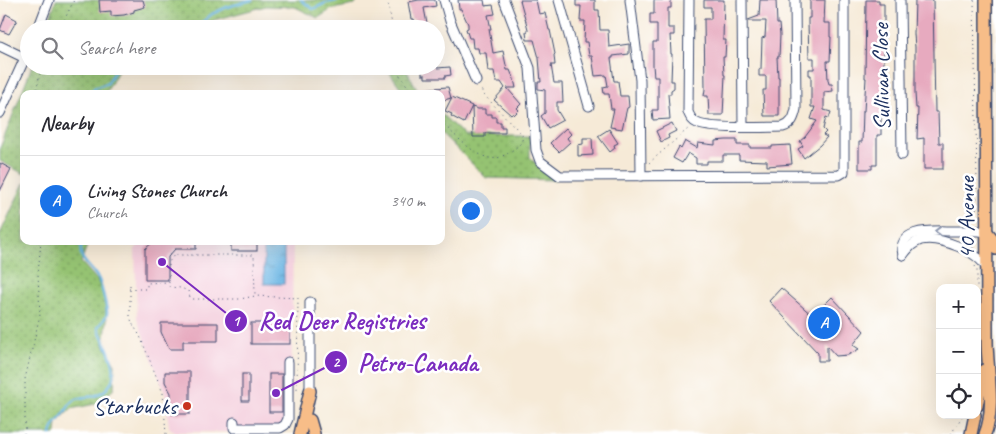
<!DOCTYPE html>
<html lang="en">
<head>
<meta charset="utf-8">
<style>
	body { margin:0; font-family:Caveat,sans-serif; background:#f7f7f7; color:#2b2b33 }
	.controls { position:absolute; right:15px; bottom:15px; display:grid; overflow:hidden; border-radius:10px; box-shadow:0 5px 20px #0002 }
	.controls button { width:45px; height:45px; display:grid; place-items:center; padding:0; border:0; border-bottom:1px solid #e1e1e2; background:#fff; color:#2b2b33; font:25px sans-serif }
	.you { position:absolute; left:470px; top:210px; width:18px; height:18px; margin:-12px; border:4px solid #fff; border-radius:50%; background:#1a73e8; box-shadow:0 0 0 8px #1a73e833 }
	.badge { display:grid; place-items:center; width:32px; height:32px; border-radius:50%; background:#1a73e8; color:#fff; font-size:16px; font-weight:700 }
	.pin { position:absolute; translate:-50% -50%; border:2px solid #fff; box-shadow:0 1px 5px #0006 }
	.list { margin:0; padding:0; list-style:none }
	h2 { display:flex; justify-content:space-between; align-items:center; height:65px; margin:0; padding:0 20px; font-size:21px }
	h2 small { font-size:16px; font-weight:400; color:#7c7c81 }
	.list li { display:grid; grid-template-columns:32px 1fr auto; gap:15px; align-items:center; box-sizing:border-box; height:90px; padding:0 20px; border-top:1px solid #e1e1e2 }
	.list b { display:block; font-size:19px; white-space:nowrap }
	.list p { margin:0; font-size:16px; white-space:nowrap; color:#7c7c81 }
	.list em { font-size:16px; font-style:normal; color:#7c7c81 }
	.icon { flex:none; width:28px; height:28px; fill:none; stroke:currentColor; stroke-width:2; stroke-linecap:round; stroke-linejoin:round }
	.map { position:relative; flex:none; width:996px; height:434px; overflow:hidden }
	.search { position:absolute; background:#fff; box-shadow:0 5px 20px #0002; left:20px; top:20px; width:425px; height:55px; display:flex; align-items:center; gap:12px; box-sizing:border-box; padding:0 18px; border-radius:28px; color:#7c7c81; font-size:19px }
	.panel { position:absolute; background:#fff; box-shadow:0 5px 20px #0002; left:20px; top:90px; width:425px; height:155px; border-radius:10px }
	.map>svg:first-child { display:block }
	.built { fill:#f4cfdd }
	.park { fill:url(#park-dots); stroke:#587968 }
	.water { fill:url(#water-ripples); stroke:#4372a0 }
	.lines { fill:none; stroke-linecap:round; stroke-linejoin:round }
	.stream { stroke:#6bb5e3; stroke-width:2.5 }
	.building { fill:#e7aabf }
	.minor-casing { stroke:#3c4b70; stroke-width:11 }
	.major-casing { stroke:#3c4b70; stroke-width:14 }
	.path { stroke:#3c4b70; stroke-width:1; stroke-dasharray:1 4; stroke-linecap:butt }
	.minor { stroke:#fff; stroke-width:9 }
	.major { stroke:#f7bd88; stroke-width:11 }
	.oneway { stroke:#8d97ae }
	.poi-dot { fill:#c8321e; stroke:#fff; stroke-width:2 }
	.labels { text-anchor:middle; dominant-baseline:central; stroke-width:5; stroke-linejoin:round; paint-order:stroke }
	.street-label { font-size:24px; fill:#1b2f5e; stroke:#fff }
	.poi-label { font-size:24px; fill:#1b2f5e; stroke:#fff; text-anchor:end }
	.leader { fill:none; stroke:#7b2cbf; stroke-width:2 }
	.callout-dot { fill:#7b2cbf; stroke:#fff; stroke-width:2 }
	.mark-label { font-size:15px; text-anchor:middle; font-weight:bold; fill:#fff }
	.callout-label { font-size:25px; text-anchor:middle; font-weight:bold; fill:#7b2cbf; stroke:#fff; stroke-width:5; stroke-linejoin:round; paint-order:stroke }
</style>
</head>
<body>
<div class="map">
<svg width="996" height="434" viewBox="0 0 996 434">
	<defs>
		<pattern id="park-dots" width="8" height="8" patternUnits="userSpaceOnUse" patternTransform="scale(1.25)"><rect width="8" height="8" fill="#95c372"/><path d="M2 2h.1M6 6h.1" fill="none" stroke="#799f61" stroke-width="1.8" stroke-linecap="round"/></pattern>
		<pattern id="water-ripples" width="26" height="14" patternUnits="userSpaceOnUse" patternTransform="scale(1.25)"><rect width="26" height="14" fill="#6bb5e3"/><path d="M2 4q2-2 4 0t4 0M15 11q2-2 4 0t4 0" fill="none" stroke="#5794bb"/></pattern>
	</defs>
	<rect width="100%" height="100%" fill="#fff"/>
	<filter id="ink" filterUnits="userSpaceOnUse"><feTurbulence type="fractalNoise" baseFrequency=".02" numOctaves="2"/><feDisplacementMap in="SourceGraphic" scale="10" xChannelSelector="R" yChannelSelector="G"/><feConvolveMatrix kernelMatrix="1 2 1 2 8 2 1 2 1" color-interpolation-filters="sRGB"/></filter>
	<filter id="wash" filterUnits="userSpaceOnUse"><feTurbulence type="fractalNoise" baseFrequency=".0096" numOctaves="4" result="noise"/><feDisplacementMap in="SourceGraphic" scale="20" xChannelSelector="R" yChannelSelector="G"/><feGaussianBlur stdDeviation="1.12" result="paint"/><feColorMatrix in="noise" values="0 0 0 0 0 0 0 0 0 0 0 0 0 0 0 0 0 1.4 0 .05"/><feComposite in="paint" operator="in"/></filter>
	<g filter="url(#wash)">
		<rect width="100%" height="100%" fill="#f6ead7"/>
		<path class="built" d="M144,241h149l-2,177 -9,14h-108l-5,-5 -4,-34 -28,-74 -2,-70z"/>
		<g class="park">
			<path d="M56,0h302l-3,5 -23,4 -14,9 -23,-11 -29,-1 -52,14 -7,9h-161z"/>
			<path d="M32,66h110h-14l-9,3 -12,22 -8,3h-75v80l-24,-13v-13z"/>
			<path d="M390,66h14l16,28h-15l-15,-21z"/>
			<path d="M441,114l24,22h65v22l25,22 -69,-2 -45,-45z"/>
			<path d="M24,183v58h70l-6,2 -7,19 16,18 7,15 3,25 -3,25 11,19 -1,25 -19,15 -24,5 -14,14 -1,11h-56v-200z"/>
		</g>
		<rect class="water" x="264" y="241" width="20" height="43"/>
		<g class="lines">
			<g class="stream">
				<path d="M301,0l12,9 13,-6 15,-3"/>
				<path d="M194,29l18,-15 15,-7 25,-7"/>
				<path d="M89,94l5,-6 14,-5 9,-17"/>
				<path d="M51,434c1,-8 7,-13 12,-19 4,-5 6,-12 12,-15 6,-4 15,-2 22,-5 31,-14 11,-45 1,-67 2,-6 10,-10 9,-16 0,-5 -7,-31 -9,-34 -7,-12 -25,-21 -14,-37"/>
			</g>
		</g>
		<g id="blocks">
			<g class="building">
				<path d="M99,0h44l2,7 -11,3v2l-10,3 -13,1v-5l-11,1z"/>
				<path d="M419,0h16l1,6 -12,2 4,21h-12l-2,-10h-3l-3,-17z"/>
				<path d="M458,0h26l1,6 8,-1 2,9 -7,1 3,14h-2l4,24 10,-2 4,19h3l2,5h1l3,13h-9l14,16 -4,4 2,2 -5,5 -1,-2 -2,2 -17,-15 11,-12 -4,-6h-5l-2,-11h-6l-2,-18h-7l-1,-5h-5l-1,-10h-3l-3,-9 2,-1v-4l-7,-15h-2z"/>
				<path d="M520,0h16l3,14 6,-1 4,17h1l5,24 -1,1 1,10h-4l3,18h8l1,19h-6v8l6,10 -15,8 -7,-12 4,-3v-23l-7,-1v-7h3l-2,-24 -5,-18h-7l-1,-8 2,-1v-2z"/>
				<path d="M576,0h19v10h4l1,20h8l1,17 20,-3v10l-16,2v2h-2l3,23h4l2,15h8l1,11 -2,1 -5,21 -12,-2 4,-18h-3l-2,-15h-5l-1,-7 5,-1 -2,-11 -11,1 -3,-20h-3l-2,-14h-3l1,-21h-5l1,-15h-5z"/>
				<path d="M654,0h17v8h-3v20h6v7h-4l1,19h1l-1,27h3v7l-3,2v4h-3l2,25 -17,1 -1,-10h6v-33h-4l-1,-12v-23h4v-18h-7v-10h4z"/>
				<path d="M704,0h20l-1,40h3l-1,17h-2l1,18h1l-2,40h-14l-1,-19h-4l1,-7 -1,-70h7v-12h-7z"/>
				<path d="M760,0h16l1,24h2l1,11 -1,22h-2l1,20h1v39h-15l-1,-26h3v-14h-7v-7h2l1,-31 3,-1 1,-16h-18v-1l11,-4z"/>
				<path d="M810,0h15l-1,23h6v14h1l-1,24h-3l1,19 1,4h3l1,7 -9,1v18l7,2 -2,6 -3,-1 -3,12 3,3 -3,3 4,2 -7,8 -16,13 -6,-9 5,-3 -3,-5 5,-4 12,-16 -6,-2 4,-12h-4v-32h-2v-6h5v-11h-5l-1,-35v-5h2z"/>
				<path d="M866,0h13v4h5v104h-3v27h-4v30h-5v4h-13v-27h3l1,-31h1l2,-33h-1z"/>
				<path d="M915,0h18l2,112h3l1,31h4v26h-19v-31l-7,1 1,-31h-2l-1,-15v-46l-1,-13z"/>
				<path d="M6,14l11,6 -8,14 -9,-4z"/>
				<path d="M422,66h15v2l13,-1 1,8 -6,1v2h-20v-3h-3z"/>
				<path d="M448,87l3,11 -10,3v-7h-20l-1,-5z"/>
				<path d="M452,97l20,9 -8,17 -13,-7 1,-2 -7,-3z"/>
				<path d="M472,107l6,2h7v5h7v3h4v5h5v5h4v6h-20v4h-12z"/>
				<path d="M672,123l4,8 -8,4 1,3 -8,4 -5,-11z"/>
				<path d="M566,128l5,6 -4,4 3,4 -11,10 -9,-9z"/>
				<path d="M609,129l9,14 -4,2 1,3 -5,4 -12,-16z"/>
				<path d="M583,138h9l1,17 -15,1v-11l5,-1z"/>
				<path d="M726,140h11v5h13v3h22v-2l18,-1 2,19 -25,2v-5l-28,-1v-5h-16v6h-16v3h-11v-6l-8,-5 -6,10 -9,-5 6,-11 2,2 4,-8 12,7 1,-5 17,2v-4z"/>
				<path d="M0,163l11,6 -11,22z"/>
				<path d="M154,241h42v8h-21l-7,8v23h-23v-31z"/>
				<rect x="231" y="241" width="26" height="10"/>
				<path d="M781,288l32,28 19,-19 32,34 -11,14 6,4 -11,6 -12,1 -9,-10v15h-9v-8l-49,-52z"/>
				<path d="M161,323h57v18h-35v8h-14l-8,-17z"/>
				<rect x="251" y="323" width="39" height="21"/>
				<path d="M165,372h25v42h-19v-21l-6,-11z"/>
				<rect x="242" y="374" width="7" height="27"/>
				<rect x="269" y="374" width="13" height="38"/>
			</g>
		</g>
	</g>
	<g filter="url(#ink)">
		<use href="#blocks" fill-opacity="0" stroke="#3c4b70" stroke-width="1"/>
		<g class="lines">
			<g class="minor-casing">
				<g id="minor">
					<path d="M444,0l6,21 26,60"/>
					<path d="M504,0l26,68 6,82 4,11 20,15 279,-1 5,-3v-172"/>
					<path d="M559,0l30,106"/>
					<path d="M630,0l10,80 1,96"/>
					<path d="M689,0l-1,112c2,5 4,9 9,11 13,7 69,4 86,4 9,-3 11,-9 13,-18l-1,-109"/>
					<path d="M742,0l1,127"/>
					<path d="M900,0l2,155"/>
					<path d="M38,29l11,-29"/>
					<path d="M0,46l25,12"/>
					<path d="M0,113l29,-64"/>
					<path d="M903,255c-7,-28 32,-24 49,-24 11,0 24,-1 35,1"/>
					<path d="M903,255c5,-6 9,-12 18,-15 18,-4 58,11 66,29"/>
					<path d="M310,302v94"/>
					<path d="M234,422v6h46l5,-3 3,-6v-57"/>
				</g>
			</g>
			<g class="major-casing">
				<g id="major">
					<path d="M987,232l6,7 3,10"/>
					<path d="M977,406l7,-36"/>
					<path d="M310,420l4,14"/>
					<path d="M300,434l10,-43"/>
					<path d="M971,434l4,-19"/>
					<path d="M985,434c11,-27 2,-65 2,-94 0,-114 -1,-227 -1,-340"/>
				</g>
			</g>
			<g class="path">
				<path d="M387,0l6,29"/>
				<path d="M974,0l3,184"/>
				<path d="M60,29l14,-29"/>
				<path d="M397,66l2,8 14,20"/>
				<path d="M36,94l5,-28"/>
				<path d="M441,122c12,11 38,40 56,36 8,-2 18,-9 24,-15l2,-6 -2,-4 -37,-38 -4,-7"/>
				<path d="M649,163l40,-35"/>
				<path d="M977,188l-1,21 -2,8 4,2"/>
				<path d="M975,266l2,4v18"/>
				<path d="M169,281v-19l5,-7h80l1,40"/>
				<path d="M130,285v31l2,7 8,13 23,57 3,41"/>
				<path d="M129,289h16l2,-1v-5l22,-1v5l12,1 7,3 2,6 3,2h47l15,-3 43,2 -1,92"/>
				<path d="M24,434l1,-5v-50l15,-64 -2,-41 3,-33"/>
				<path d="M951,434l12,-19"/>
			</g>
			<use href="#minor" class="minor"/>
			<use href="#major" class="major"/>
		</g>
		<defs><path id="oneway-chevron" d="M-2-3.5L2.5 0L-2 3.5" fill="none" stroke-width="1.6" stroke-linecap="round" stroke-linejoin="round" transform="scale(1.25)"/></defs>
		<use class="oneway" href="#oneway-chevron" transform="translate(938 231) rotate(180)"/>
	</g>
	<circle class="poi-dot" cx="187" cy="406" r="5"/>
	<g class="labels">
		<g class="street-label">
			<text transform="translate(881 77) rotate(-91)">Sullivan Close</text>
			<text transform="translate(966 218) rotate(-90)">40 Avenue</text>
		</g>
		<g class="poi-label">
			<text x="177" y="406">Starbucks</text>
		</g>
	</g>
	<path class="leader" d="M162 262L236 321M276 393L336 362"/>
	<g class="callout-dot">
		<circle cx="162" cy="262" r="5"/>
		<circle cx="276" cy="393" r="5"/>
		<circle cx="236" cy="321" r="12"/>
		<circle cx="336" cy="362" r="12"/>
	</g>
	<g class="mark-label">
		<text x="236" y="326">1</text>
		<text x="336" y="367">2</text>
	</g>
	<g class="callout-label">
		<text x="342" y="329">Red Deer Registries</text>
		<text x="418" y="371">Petro-Canada</text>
	</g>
</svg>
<div class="controls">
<button>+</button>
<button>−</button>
<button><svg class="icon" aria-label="locate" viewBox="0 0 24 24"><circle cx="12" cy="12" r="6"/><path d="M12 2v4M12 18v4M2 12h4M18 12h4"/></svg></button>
</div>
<div class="you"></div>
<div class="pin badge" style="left:824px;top:323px">A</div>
<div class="search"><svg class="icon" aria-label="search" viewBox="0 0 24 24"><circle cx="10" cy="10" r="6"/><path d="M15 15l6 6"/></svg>Search here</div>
<section class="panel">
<h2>Nearby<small></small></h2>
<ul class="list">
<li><span class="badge">A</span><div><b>Living Stones Church</b><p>Church</p></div><em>340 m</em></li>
</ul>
</section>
</div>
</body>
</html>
